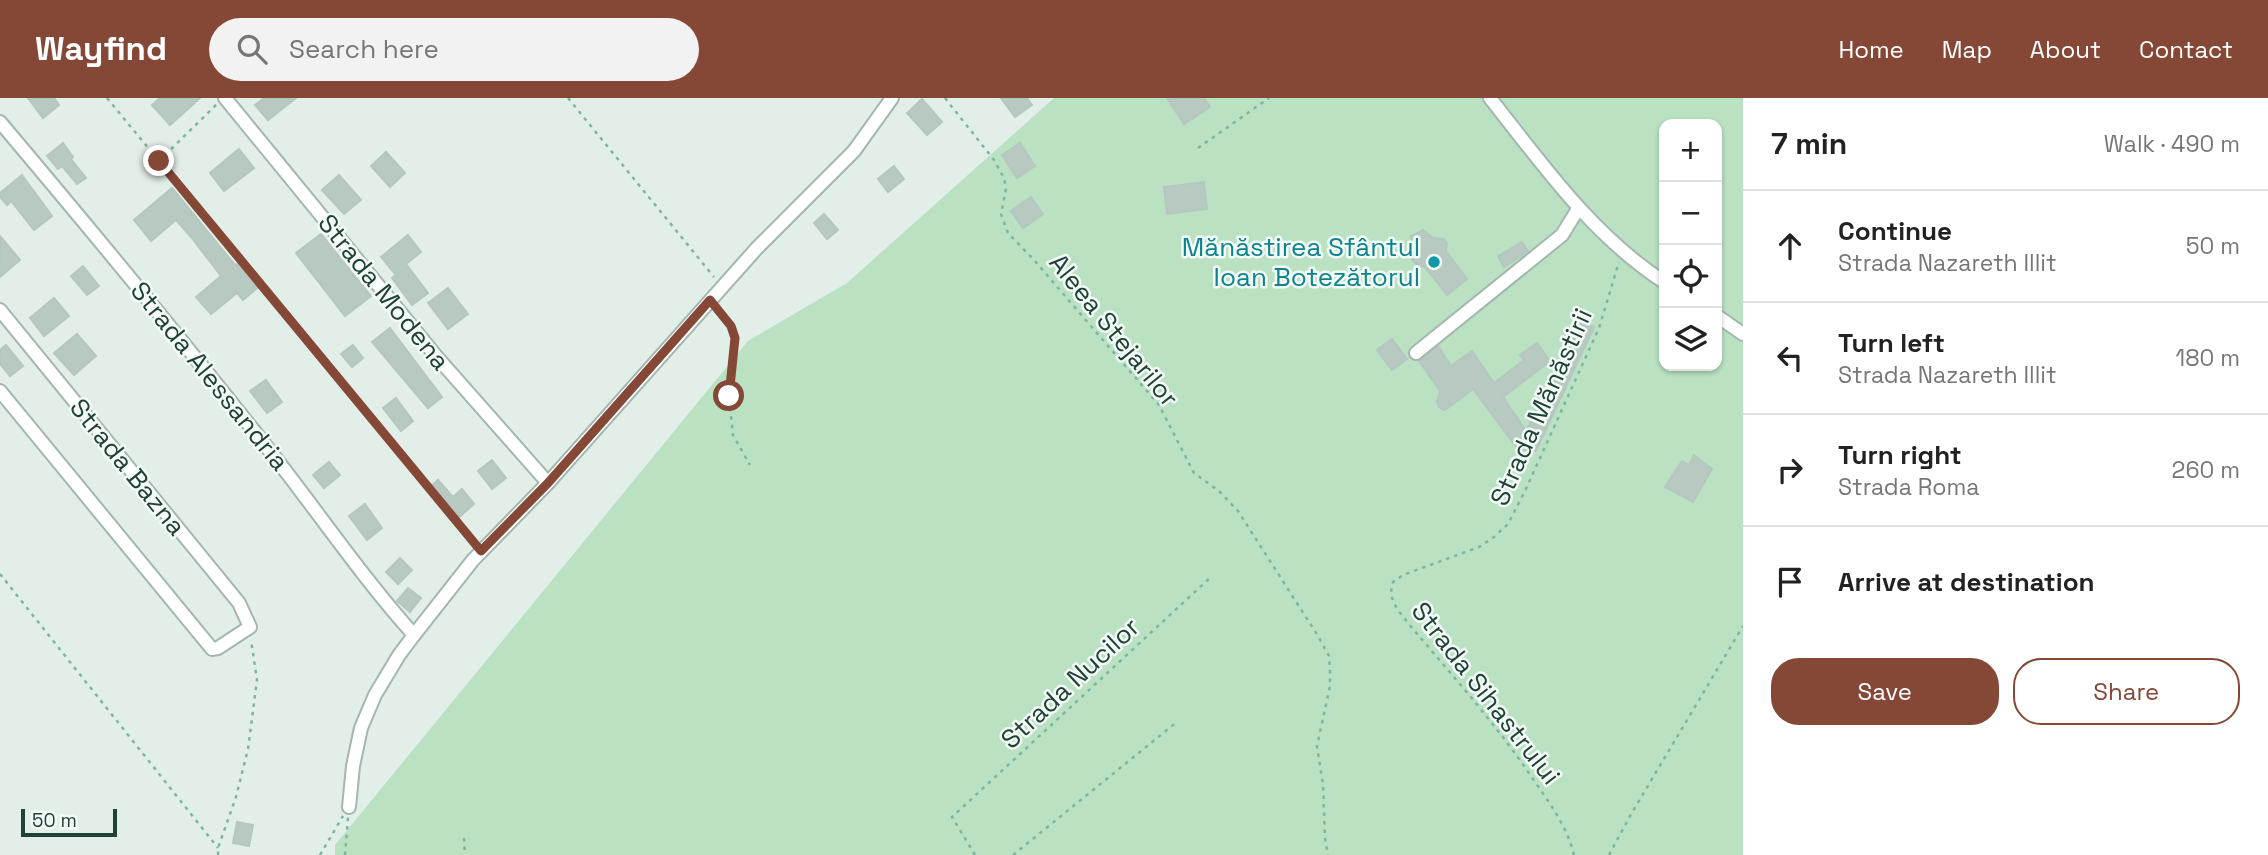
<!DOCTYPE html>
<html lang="en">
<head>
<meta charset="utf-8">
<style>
	body { margin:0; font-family:"Space Grotesk",sans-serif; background:#f2f2f2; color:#222 }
	.controls { position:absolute; right:21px; top:21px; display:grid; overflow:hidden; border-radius:14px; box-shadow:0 2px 5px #0004 }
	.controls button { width:63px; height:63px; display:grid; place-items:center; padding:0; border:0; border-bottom:2px solid #e0e0e0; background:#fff; color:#222; font:35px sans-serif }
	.scale { position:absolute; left:21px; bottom:18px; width:96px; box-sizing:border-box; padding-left:7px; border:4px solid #204137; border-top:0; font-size:19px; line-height:24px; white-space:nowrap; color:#204137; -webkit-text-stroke:5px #f3faf6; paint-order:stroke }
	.stop { position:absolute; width:21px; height:21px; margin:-16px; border:5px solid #854736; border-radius:50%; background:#fff }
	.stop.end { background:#854736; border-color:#fff; box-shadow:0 2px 7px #0008 }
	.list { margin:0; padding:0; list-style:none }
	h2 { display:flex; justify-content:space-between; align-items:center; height:91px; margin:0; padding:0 28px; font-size:30px }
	h2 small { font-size:23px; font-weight:400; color:#767676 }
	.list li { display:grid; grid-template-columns:46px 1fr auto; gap:21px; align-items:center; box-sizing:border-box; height:112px; padding:0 28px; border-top:2px solid #e0e0e0 }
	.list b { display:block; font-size:26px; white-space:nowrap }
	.list p { margin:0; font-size:23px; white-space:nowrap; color:#767676 }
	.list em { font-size:23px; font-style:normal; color:#767676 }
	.actions { display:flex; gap:14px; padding:21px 28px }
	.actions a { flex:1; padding:16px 0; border:2px solid #854736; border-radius:28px; text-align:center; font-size:24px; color:#854736 }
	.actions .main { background:#854736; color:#fff }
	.icon { flex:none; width:38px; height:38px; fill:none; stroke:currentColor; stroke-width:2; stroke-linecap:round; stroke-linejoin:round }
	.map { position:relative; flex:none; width:1743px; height:757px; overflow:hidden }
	header { display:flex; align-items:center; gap:42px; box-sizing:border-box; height:98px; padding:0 35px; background:#854736; color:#fff }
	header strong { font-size:33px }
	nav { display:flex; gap:38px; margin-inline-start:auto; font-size:24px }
	.search { width:490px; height:63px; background:#f2f2f2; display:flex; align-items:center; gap:18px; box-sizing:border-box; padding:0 24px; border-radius:38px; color:#767676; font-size:26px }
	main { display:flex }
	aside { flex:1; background:#fff }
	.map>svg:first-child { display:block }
	.green { fill:#b9e1c2; fill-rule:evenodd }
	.building { fill:#b7c9c1; stroke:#b4c8bf; stroke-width:2 }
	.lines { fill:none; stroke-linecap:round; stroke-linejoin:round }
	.minor-casing { stroke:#a4b7af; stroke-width:16 }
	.path { stroke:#7fb5a2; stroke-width:2.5; stroke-dasharray:3.5 5; stroke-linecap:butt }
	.minor { stroke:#fff; stroke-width:12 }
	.route { stroke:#854736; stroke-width:9 }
	.culture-dot { fill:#0f9aa8; stroke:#f3faf6; stroke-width:2.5 }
	.labels { text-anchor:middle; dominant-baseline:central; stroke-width:5; stroke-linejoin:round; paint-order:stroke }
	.culture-label { font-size:26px; fill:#0d838f; stroke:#f3faf6; text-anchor:end }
	.street-label { font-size:26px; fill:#204137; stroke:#f3faf6 }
</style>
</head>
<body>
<header>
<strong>Wayfind</strong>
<div class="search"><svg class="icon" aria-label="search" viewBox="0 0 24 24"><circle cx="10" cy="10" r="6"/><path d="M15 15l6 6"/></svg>Search here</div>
<nav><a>Home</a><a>Map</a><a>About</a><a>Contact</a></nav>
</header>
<main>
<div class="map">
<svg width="1743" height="757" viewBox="0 0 1743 757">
	<rect width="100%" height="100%" fill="#e2eee8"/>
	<path class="green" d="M1054,0h689v757h-1408v-10l413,-504 99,-58zM1664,26h53v242h-53z"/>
	<g class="building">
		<path d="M28,0h26l5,7 -16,13z"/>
		<path d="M160,0h40l-30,27 -18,-20z"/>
		<path d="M264,0h32l-28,22 -13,-15z"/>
		<path d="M1001,0h26l5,7 -17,12z"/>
		<path d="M1167,0h37l6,9 -26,17z"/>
		<path d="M922,1l20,23 -15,13 -20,-22z"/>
		<path d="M63,45l10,14 -2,2 15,19 -9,6 -15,-18 -4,3 -11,-13z"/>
		<path d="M1020,45l15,23 -18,12 -15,-23z"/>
		<path d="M239,51l15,19 -30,23 -14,-18z"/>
		<path d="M386,54l19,21 -15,14 -19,-21z"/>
		<path d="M894,68l10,13 -16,13 -10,-13z"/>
		<path d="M22,77l30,41 -18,14 -23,-29 -4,4 -7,-8v-4z"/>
		<path d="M339,77l22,25 -17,14 -22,-24z"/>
		<path d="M1204,84l3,27 -40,5 -3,-27z"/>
		<path d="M172,90l63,77 2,-1 20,24 -14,12 -6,-7 -26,21 -15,-17 25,-21 -30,-39 -15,-17 -25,21 -17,-21z"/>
		<path d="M1031,99l12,17 -20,14 -12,-17z"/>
		<path d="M824,116l14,16 -11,9 -13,-16z"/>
		<path d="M1423,132l10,8 11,1 3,4 -1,8 21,28 -20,16 -22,-28 -6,-1 -7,-6 -1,-24z"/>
		<path d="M321,136l50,62 -26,20 -49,-63z"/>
		<path d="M408,137l13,17 -15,12 22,29 -16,12 -20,-27 4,-3 -15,-18z"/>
		<path d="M0,138l20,24 -20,17z"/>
		<path d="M1522,144l6,9 -24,16 -6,-11z"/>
		<path d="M83,168l16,20 -12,9 -16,-19z"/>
		<path d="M448,190l20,26 -20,15 -20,-26z"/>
		<path d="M54,200l15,18 -25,20 -14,-18z"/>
		<path d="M1582,225l12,4 -58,124 -19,-3 -44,-59 -25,19 -4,2 -5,-3 -2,-5 3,-11 -21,-30 19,-15 13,20 21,-15 22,32 30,-23 -4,-5 17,-12 13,18 -47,36 23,34z"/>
		<path d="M390,230l52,69 -14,11 -56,-66z"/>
		<path d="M77,236l19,22 -22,19 -20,-22z"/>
		<path d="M1392,241l15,20 -15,11 -15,-20z"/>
		<path d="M6,247l17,21 -13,10 -10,-12v-14z"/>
		<path d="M353,247l10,13 -11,9 -11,-13z"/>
		<path d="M266,282l16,22 -15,11 -17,-22z"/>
		<path d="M396,300l17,23 -12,10 -18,-23z"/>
		<path d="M1694,357l18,14 -19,33 -28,-15 17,-26 7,4z"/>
		<path d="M492,362l14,18 -14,11 -14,-18z"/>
		<path d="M329,364l11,13 -16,13 -11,-13z"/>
		<path d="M438,382l15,17 9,-8 12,15 -16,14 -27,-32z"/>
		<path d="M365,406l17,24 -15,12 -18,-24z"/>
		<path d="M400,460l12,12 -14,14 -12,-12z"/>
		<path d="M408,490l13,10 -11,14 -13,-11z"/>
		<path d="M237,724l16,3 -4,21 -16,-3z"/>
	</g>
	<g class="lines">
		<g class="minor-casing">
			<g id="minor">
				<path d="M225,0l211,258 112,127"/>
				<path d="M1490,0c53,67 102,137 174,184"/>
				<path d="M0,24c92,109 182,218 270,329 48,61 92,126 144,184"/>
				<path d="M0,212l239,293 11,24 -32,21 -6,1 -212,-258"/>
				<path d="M1717,218l26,18"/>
				<path d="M1416,255l146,-118 16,-26"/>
				<path d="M349,709l4,-41 8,-38 14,-33 24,-40 15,-20 59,-75 75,-77 209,-235 97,-97 38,-53"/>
			</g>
		</g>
		<g class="path">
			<path d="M107,0l367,445"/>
			<path d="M568,0l146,179"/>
			<path d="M945,0l49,62 10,18 2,11 -5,25 7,19 26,27 125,145 35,68 25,18 19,20 80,125 11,20 1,14v16l-13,60 6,39 2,53 3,17"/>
			<path d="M1198,50l71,-50"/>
			<path d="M159,63l58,-57"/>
			<path d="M719,213l12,15 4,12 -6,58 4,39 17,30"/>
			<path d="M0,476l218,274"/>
			<path d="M464,740l1,17"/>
			<path d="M218,757v-7l18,-51 12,-48 9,-69 -6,-40"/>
			<path d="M320,757l23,-39"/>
			<path d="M345,757l3,-38"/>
			<path d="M975,757l-23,-38 260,-241"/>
			<path d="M1013,757l165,-134"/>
			<path d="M1574,757c-7,-29 -24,-51 -41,-76 -37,-55 -82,-105 -125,-156 -10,-13 -21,-24 -15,-41l10,-7 76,-28 15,-10 14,-13 17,-33 74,-163 20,-66"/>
			<path d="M1609,757l21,-39 113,-190"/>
		</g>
		<use href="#minor" class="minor"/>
	</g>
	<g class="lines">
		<path class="route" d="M159,63l322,390 67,-68 162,-183 21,26 4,12 -6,58"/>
	</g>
	<circle class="culture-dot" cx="1434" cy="164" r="7"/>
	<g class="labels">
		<g class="culture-label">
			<text x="1420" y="149">Mănăstirea Sfântul<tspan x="1420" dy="30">Ioan Botezătorul</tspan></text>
		</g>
		<g class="street-label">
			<text transform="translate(384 194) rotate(51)">Strada Modena</text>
			<text transform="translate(1114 232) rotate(51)">Aleea Stejarilor</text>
			<text transform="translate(210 278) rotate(51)">Strada Alessandria</text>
			<text transform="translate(1541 309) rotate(-66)">Strada Mănăstirii</text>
			<text transform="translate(128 369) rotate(51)">Strada Bazna</text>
			<text transform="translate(1070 585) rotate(-43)">Strada Nucilor</text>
			<text transform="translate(1486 595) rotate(52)">Strada Sihastrului</text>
		</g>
	</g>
</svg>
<div class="controls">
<button>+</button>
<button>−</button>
<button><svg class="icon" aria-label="locate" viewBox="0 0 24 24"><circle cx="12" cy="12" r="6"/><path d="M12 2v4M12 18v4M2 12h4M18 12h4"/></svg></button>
<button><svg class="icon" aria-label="layers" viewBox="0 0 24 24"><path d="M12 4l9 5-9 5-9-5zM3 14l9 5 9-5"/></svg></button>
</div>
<div class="scale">50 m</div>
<div class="stop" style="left:729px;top:298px"></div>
<div class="stop end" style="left:159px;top:63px"></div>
</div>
<aside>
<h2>7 min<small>Walk · 490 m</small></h2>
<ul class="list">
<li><svg class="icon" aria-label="ahead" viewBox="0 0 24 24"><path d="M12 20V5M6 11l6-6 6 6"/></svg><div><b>Continue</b><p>Strada Nazareth Illit</p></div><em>50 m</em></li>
<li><svg class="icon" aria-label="left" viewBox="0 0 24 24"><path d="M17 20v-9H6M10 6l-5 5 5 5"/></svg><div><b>Turn left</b><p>Strada Nazareth Illit</p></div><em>180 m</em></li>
<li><svg class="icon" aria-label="right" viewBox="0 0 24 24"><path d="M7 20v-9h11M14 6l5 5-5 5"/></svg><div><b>Turn right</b><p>Strada Roma</p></div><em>260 m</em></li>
<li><svg class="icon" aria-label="arrive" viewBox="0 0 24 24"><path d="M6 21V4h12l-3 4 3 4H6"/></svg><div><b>Arrive at destination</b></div></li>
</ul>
<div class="actions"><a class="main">Save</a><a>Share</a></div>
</aside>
</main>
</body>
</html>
